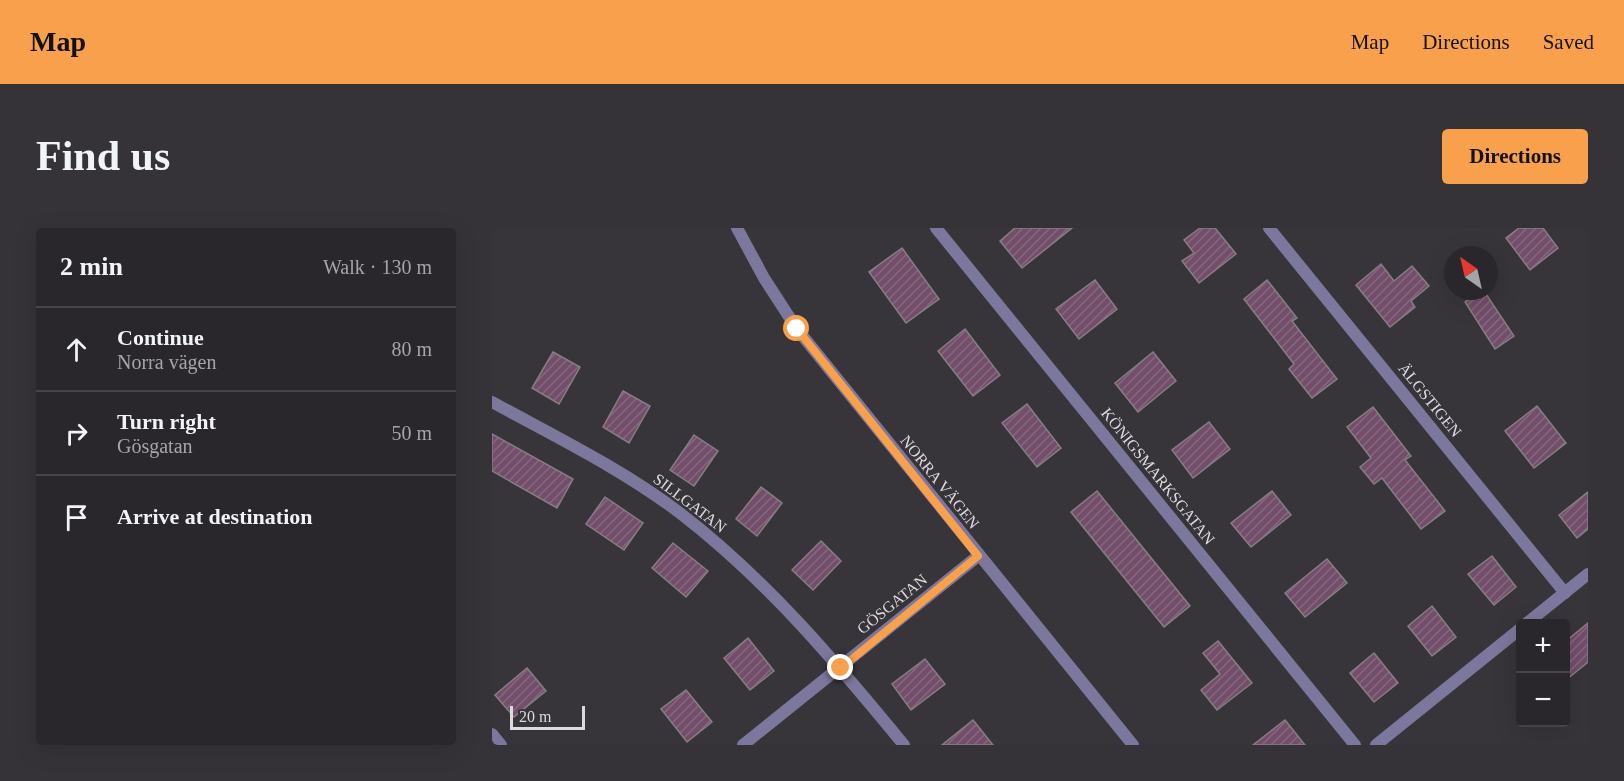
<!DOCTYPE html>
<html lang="en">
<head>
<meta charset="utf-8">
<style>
	body { margin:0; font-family:Georgia,serif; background:#353338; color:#f1f3f6 }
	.controls { position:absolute; right:18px; bottom:18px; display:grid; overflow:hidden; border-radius:6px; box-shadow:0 6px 24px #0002 }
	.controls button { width:54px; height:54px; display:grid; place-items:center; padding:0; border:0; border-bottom:2px solid #454448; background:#29272c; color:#f1f3f6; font:30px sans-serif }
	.compass { position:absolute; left:952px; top:18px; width:54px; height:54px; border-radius:50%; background:#29272c; box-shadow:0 6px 24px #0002; rotate:326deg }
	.scale { position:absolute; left:18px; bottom:15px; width:75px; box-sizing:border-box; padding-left:6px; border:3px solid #dddade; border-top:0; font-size:16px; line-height:21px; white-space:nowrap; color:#dddade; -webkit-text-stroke:4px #37343a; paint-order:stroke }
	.stop { position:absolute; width:18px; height:18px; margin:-14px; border:4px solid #f8a04b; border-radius:50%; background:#fff }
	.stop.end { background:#f8a04b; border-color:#fff; box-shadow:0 2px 6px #0008 }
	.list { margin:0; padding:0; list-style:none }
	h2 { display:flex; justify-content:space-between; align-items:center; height:78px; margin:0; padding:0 24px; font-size:26px }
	h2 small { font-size:20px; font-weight:400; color:#a5a5a9 }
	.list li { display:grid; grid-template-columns:39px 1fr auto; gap:18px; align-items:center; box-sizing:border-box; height:84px; padding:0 24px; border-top:2px solid #454448 }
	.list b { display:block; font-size:22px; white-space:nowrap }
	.list p { margin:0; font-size:20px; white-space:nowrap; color:#a5a5a9 }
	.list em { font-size:20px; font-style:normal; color:#a5a5a9 }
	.icon { flex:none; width:33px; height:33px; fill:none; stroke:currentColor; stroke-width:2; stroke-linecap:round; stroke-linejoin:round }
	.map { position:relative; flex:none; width:1096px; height:517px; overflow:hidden; border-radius:6px }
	header { display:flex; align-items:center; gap:36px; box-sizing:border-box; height:84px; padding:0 30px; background:#f8a04b; color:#111 }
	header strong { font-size:28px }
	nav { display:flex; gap:33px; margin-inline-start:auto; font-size:21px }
	.intro { display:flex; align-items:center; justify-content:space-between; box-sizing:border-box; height:144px; padding:0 36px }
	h1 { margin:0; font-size:42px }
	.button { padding:15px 27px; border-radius:6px; background:#f8a04b; color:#111; font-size:21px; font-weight:700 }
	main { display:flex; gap:36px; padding:0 36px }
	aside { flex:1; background:#29272c; border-radius:6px; box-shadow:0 6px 24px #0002 }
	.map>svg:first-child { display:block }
	.building { fill:url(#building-hatch); stroke:#867e84; stroke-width:1.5 }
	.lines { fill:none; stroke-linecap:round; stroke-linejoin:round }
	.minor { stroke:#7c779c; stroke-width:12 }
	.tertiary { stroke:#7c779c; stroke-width:12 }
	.route { stroke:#f8a04b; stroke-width:8 }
	.labels { text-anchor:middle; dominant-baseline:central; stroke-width:4.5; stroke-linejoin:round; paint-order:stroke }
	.street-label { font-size:16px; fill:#dddade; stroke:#37343a }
</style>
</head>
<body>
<header>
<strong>Map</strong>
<nav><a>Map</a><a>Directions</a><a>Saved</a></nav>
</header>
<div class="intro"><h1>Find us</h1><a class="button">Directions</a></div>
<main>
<aside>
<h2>2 min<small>Walk · 130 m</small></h2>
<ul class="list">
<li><svg class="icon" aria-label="ahead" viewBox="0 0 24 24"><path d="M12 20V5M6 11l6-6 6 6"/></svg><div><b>Continue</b><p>Norra vägen</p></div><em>80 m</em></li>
<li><svg class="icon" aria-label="right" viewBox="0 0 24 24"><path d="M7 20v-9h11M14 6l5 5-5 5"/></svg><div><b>Turn right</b><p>Gösgatan</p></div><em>50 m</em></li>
<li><svg class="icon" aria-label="arrive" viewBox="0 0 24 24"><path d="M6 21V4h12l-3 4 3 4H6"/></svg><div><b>Arrive at destination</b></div></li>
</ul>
</aside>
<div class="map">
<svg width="1096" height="517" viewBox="0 0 1096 517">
	<defs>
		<pattern id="building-hatch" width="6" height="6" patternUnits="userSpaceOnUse" patternTransform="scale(1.5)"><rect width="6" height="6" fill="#724e6a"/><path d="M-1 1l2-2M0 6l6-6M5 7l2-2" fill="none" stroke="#86677f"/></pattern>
	</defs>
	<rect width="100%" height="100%" fill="#37343a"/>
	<g class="building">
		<path d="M523,0h57l-50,40 -22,-27z"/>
		<path d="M708,0h15l21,26 -37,29 -17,-22 12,-8 -10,-13z"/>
		<path d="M1027,0h24l15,20 -28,22 -24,-32z"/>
		<path d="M410,20l37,51 -33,24 -37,-51z"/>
		<path d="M889,36l13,17 18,-15 17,20 -18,15 4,6 -25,20 -34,-42z"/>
		<path d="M603,52l22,29 -38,30 -23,-30z"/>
		<path d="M775,52l30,38 -5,3 45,58 -25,19 -23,-29 5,-5 -50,-65z"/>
		<path d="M990,63h2l30,45 -19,13 -30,-47z"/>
		<path d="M473,101l35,46 -27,21 -35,-45z"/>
		<path d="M61,124l27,15 -21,37 -27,-16z"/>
		<path d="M661,124l23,29 -38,31 -23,-29z"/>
		<path d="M131,163l27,15 -21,37 -26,-16z"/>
		<path d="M535,176l34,44 -24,19 -35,-44z"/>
		<path d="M1045,178l29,37 -32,25 -29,-37z"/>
		<path d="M881,179l38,49 -6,4 40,51 -24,18 -39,-51 -8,6 -14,-17 11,-9 -24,-31z"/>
		<path d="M717,194l21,27 -37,29 -21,-28z"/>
		<path d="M0,206l81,45 -16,29 -65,-37z"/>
		<path d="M202,207l24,16 -24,35 -24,-16z"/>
		<path d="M269,259l21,16 -25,33 -21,-17z"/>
		<path d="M605,263l93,115 -26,21 -93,-115z"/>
		<path d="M780,263l19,24 -40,32 -20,-24z"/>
		<path d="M1096,264v37l-11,9 -18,-23z"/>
		<path d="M113,269l38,26 -19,27 -38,-26z"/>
		<path d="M329,313l20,20 -28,29 -21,-20z"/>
		<path d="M181,315l35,28 -22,26 -34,-29z"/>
		<path d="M1000,328l24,31 -22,18 -26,-31z"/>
		<path d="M835,331l20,24 -42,34 -20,-24z"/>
		<path d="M940,378l24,31 -24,19 -24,-30z"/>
		<path d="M1096,395v39l-22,18v-39z"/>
		<path d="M256,410l26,33 -24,19 -26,-32z"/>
		<path d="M726,413l34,42 -35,27 -16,-20 19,-16 -17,-21z"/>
		<path d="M882,425l24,30 -24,19 -24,-29z"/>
		<path d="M433,431l20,25 -34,26 -19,-26z"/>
		<path d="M35,440l19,23 -32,26 -19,-22z"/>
		<path d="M194,462l26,32 -25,20 -26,-33z"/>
		<path d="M481,492l20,25h-51z"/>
		<path d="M793,492l20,25h-52z"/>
	</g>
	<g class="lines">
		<g class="minor">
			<path d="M444,0l419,517"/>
			<path d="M777,0l296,365"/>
			<path d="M0,174c64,35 130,67 188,111 87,67 155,148 224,232"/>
			<path d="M1035,395l61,-49"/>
			<path d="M0,506l9,11"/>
			<path d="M251,517l235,-189"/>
			<path d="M884,517l144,-116"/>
		</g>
		<path class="tertiary" d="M245,0l27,50 33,51 336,416"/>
	</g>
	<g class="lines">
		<path class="route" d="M305,101l181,227 -137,112"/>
	</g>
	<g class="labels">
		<g class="street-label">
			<text transform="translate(938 172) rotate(51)">ÄLGSTIGEN</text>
			<text transform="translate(666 248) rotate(51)">KÖNIGSMARKSGATAN</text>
			<text transform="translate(448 254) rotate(51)">NORRA VÄGEN</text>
			<text transform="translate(198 275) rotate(37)">SILLGATAN</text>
			<text transform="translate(400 376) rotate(-39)">GÖSGATAN</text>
		</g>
	</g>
</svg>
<div class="controls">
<button>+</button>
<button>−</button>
</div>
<svg class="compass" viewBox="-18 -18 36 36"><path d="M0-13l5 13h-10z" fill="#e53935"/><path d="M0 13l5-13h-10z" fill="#a5a5a9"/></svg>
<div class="scale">20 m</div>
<div class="stop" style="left:305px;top:101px"></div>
<div class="stop end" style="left:349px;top:440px"></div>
</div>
</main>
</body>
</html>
